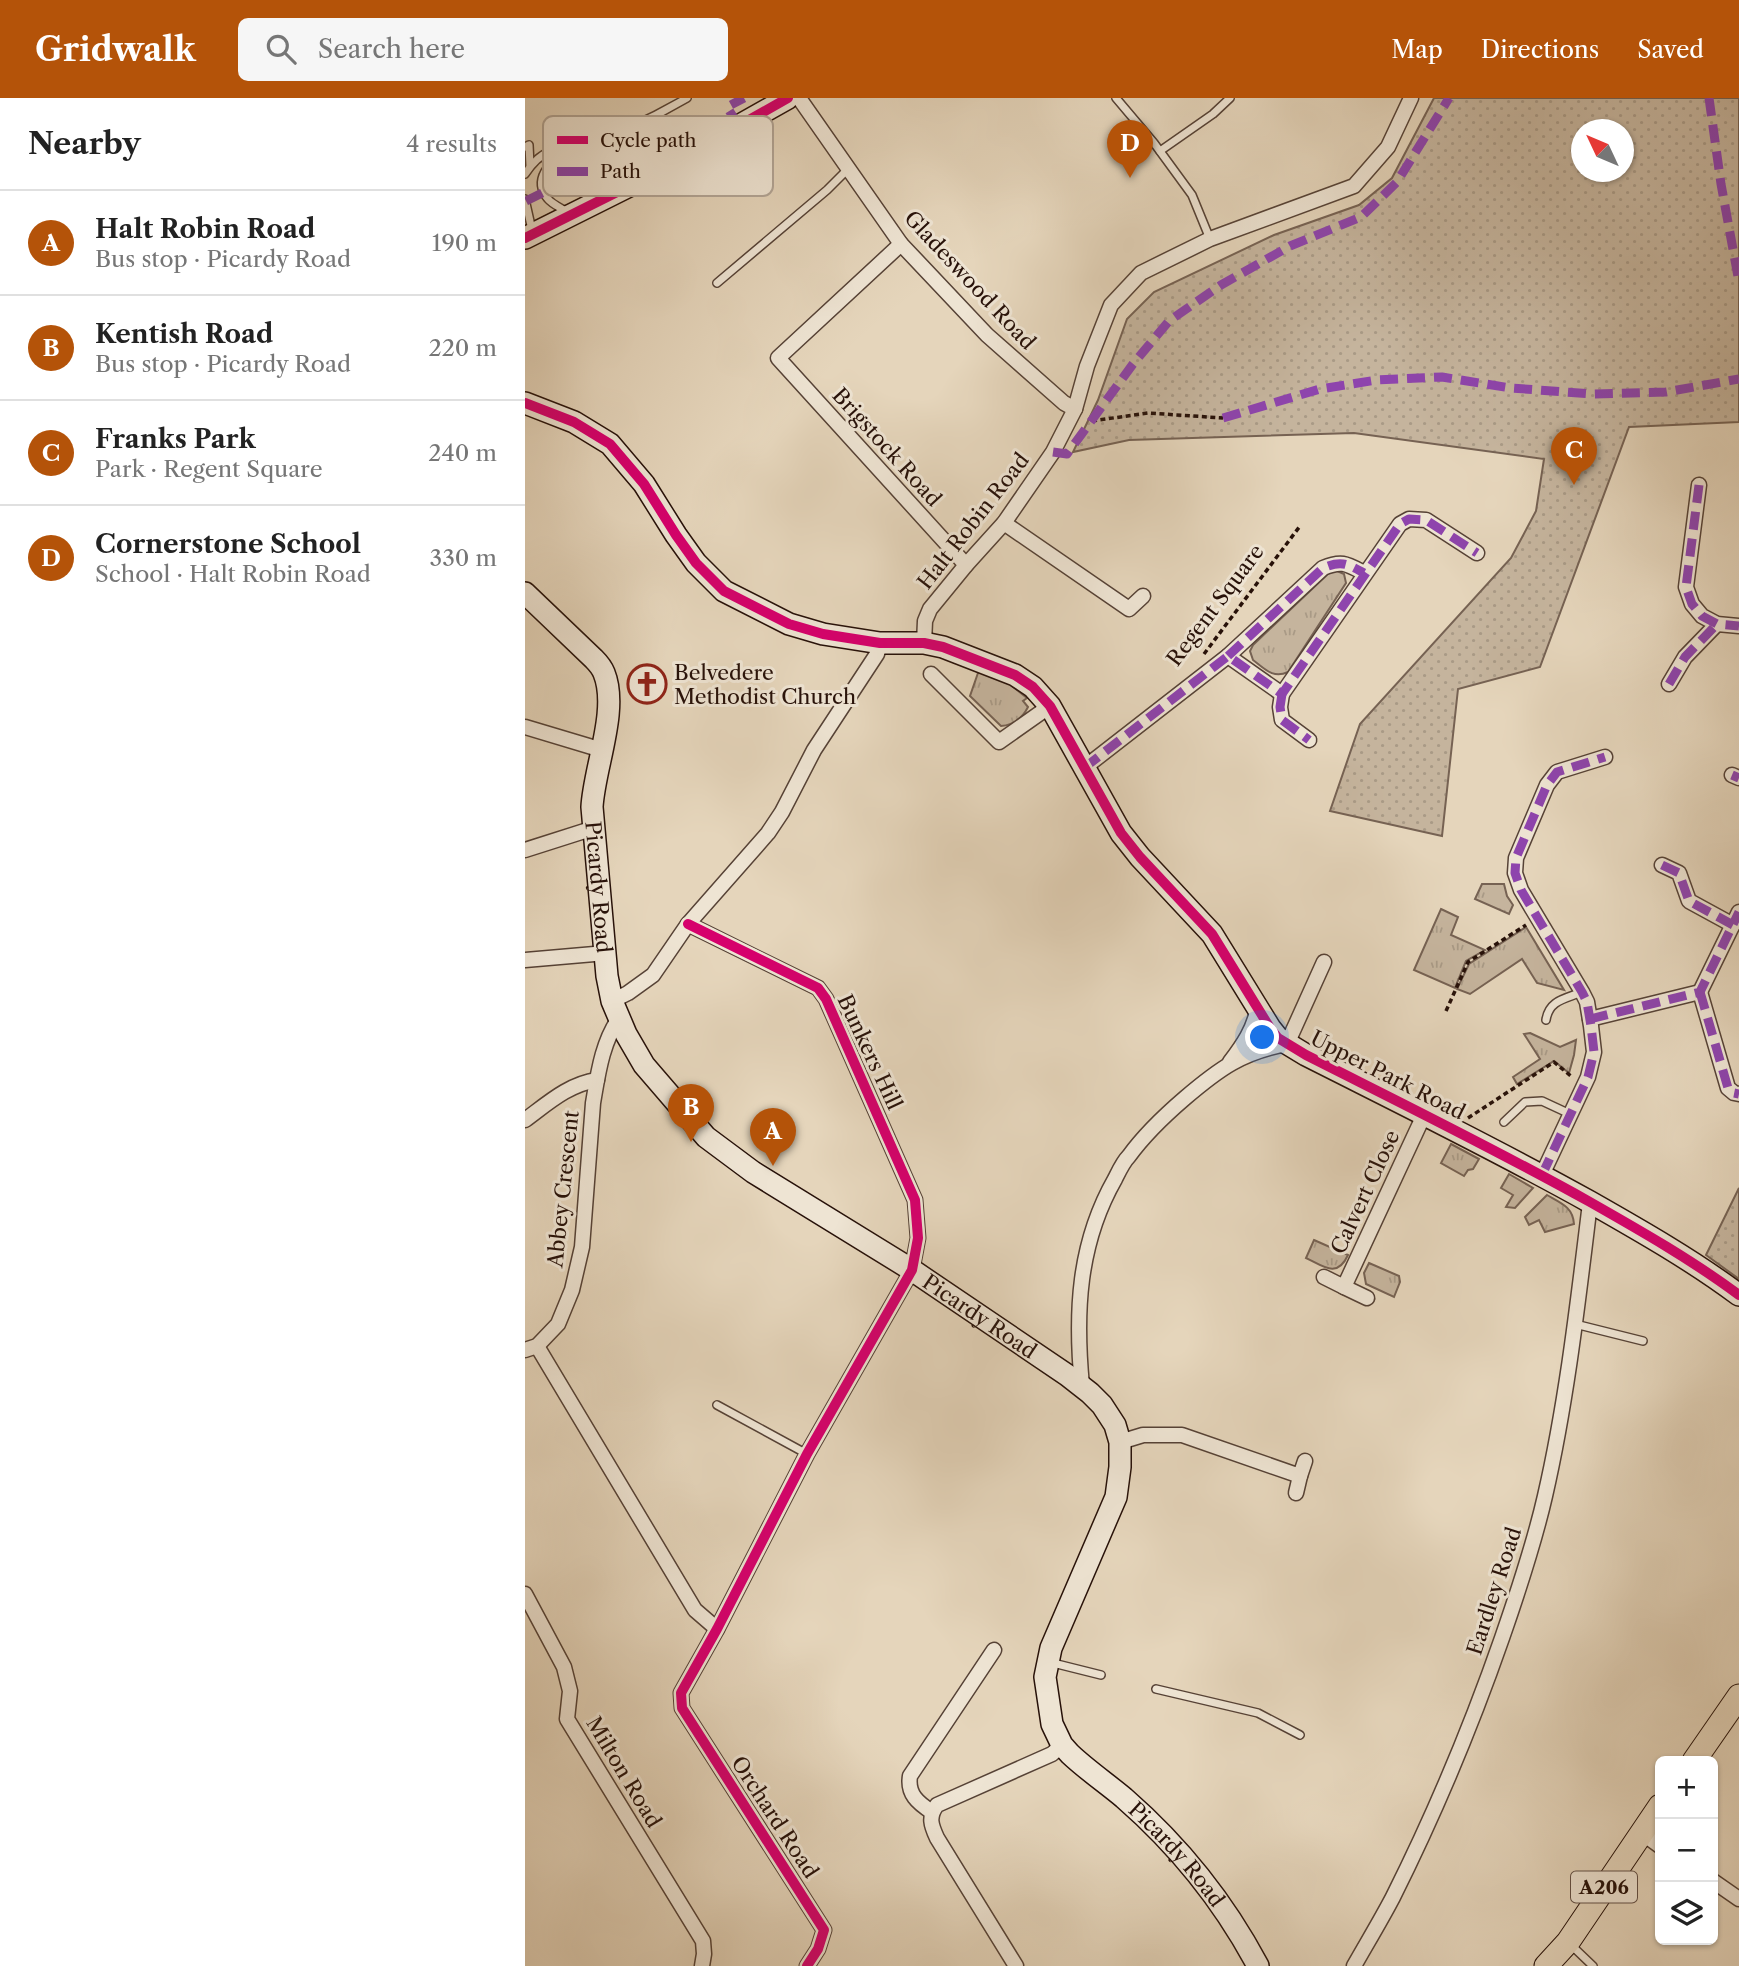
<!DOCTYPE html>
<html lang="en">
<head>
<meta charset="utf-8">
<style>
	body { margin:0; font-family:"Libre Caslon Text",serif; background:#f6f6f6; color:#222 }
	.controls { position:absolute; right:21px; bottom:21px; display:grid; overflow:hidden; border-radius:10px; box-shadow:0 2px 5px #0004 }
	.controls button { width:63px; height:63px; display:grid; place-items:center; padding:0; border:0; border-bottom:2px solid #e0e0e0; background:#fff; color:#222; font:35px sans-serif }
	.compass { position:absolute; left:1046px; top:21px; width:63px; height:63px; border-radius:50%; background:#fff; box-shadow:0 2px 5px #0004; rotate:314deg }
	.you { position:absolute; left:738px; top:940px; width:24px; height:24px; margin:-18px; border:5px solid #fff; border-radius:50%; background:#1a73e8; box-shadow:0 0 0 10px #1a73e833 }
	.badge { display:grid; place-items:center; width:46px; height:46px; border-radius:50%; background:#b45309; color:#fff; font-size:23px; font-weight:700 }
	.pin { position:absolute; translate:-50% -58px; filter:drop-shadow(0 2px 4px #0008) }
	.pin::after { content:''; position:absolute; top:37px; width:24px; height:21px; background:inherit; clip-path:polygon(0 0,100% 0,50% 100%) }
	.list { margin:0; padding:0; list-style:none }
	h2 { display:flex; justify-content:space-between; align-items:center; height:91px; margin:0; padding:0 28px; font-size:30px }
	h2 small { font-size:23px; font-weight:400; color:#767676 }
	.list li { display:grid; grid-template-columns:46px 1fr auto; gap:21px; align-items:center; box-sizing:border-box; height:105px; padding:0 28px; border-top:2px solid #e0e0e0 }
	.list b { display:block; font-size:26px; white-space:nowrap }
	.list p { margin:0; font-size:23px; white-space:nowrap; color:#767676 }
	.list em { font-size:23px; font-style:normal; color:#767676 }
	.icon { flex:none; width:38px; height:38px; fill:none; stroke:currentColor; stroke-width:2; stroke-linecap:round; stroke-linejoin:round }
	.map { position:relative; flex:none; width:1214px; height:1868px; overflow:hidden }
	header { display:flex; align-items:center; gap:42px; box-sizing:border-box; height:98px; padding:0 35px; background:#b45309; color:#fff }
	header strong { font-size:33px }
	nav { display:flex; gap:38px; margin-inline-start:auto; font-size:24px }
	.search { width:490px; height:63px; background:#f6f6f6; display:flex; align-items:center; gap:18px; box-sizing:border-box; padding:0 24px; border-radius:10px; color:#767676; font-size:26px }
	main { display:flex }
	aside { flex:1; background:#fff }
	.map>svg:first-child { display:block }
	.grass { fill:url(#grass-tufts); stroke:#766253; stroke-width:2 }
	.park { fill:url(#park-dots); stroke:#766253; stroke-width:2; fill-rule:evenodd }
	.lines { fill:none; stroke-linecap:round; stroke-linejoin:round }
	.lane-casing { stroke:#564236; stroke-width:10 }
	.street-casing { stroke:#564236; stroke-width:17 }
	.secondary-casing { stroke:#271109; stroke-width:24 }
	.primary-casing { stroke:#271109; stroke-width:25 }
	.path { stroke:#271109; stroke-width:3.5; stroke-dasharray:5 3.5; stroke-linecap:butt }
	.lane { stroke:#eee4d3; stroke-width:7 }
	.street { stroke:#eee4d3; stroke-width:14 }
	.secondary { stroke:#eee4d3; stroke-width:21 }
	.primary { stroke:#e5d5bb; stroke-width:23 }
	.quiet { stroke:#8e44ad; stroke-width:9; stroke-dasharray:18 9; stroke-linecap:butt }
	.cycleway-casing { stroke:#eee4d3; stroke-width:15 }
	.cycleway { stroke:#d6006c; stroke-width:10 }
	.labels { text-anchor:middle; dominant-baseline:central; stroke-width:6; stroke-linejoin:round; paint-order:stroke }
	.shield { fill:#eee4d3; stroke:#635046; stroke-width:2 }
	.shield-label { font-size:19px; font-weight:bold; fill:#271109 }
	.street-label { font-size:21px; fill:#271109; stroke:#eee4d3 }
	.poi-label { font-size:21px; fill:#271109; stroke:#eee4d3; text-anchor:start }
	.key { fill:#eee4d3; stroke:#b2a596; stroke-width:2 }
	.key-label { font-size:19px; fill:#271109 }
</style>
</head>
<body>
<header>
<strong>Gridwalk</strong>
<div class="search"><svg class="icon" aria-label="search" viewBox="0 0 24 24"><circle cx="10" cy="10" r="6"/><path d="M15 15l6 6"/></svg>Search here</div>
<nav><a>Map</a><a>Directions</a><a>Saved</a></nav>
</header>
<main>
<aside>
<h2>Nearby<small>4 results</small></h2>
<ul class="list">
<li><span class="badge">A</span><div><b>Halt Robin Road</b><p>Bus stop · Picardy Road</p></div><em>190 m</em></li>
<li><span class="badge">B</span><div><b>Kentish Road</b><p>Bus stop · Picardy Road</p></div><em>220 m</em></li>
<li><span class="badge">C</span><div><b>Franks Park</b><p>Park · Regent Square</p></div><em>240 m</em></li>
<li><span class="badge">D</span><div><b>Cornerstone School</b><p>School · Halt Robin Road</p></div><em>330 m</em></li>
</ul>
</aside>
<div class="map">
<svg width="1214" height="1868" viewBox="0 0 1214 1868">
	<defs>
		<pattern id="grass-tufts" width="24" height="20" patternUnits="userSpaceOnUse" patternTransform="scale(1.75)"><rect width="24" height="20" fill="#c5b49d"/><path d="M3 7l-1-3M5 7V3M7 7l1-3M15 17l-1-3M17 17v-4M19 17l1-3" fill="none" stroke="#a99a86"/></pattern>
		<pattern id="park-dots" width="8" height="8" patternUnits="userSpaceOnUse" patternTransform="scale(1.75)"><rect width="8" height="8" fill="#c5b49d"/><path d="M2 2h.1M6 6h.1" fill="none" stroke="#a99a86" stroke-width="1.8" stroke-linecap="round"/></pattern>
	</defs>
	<rect width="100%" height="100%" fill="#e5d5bb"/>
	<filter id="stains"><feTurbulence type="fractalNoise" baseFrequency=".00286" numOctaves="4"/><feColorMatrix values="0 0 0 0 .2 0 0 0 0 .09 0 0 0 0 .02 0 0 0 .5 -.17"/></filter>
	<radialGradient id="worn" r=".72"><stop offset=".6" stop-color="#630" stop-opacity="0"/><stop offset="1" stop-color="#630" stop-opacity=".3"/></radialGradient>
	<g class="grass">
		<path d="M810,472l9,4 2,9 -58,89c-15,7 -23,-3 -35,-12l-3,-9 3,-6 77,-73z"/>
		<path d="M454,572l28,12 20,16 -4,3 5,6c-6,12 -14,18 -27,19l-31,-30z"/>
		<path d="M957,786h22l3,12 6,9 -4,9 -34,-15z"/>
		<path d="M916,811l17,8 -7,18 34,15 -19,11 -11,27 -41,-18z"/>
		<path d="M1001,829l38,63 -27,-7 -15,-24 -52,35 -13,-5 12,-25z"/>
		<path d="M1005,935l30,14 16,-7 -2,15 -5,18 -15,-12 -37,23 -4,-7 27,-18 -16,-25z"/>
		<path d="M926,1046l28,15 -6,10 -5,1 -4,6 -23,-13z"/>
		<path d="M984,1076l24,14 -18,20 -9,-1 7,-12 -12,-7z"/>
		<path d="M1022,1097c14,8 26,12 27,29l-29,8 -6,-12 -10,5 -4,-8z"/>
		<path d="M789,1142l34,15c-11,24 -25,11 -42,3z"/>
		<path d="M844,1165l30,13 1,6 -6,15 -28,-13 -2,-11z"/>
	</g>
	<g class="park">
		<path d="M909,0h305v324l-110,5 -89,240 -82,22 -16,147 -112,-25 30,-87 151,-166 25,-47 8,-52 -190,-26 -225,7 -56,12 25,-52 29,-81 27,-27 120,-57 85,-30 33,-27zM1056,32h42v42h-42z"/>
		<path d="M1214,1090v91l-33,-24z"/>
	</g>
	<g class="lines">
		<g class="lane-casing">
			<g id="lane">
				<path d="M591,0l38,45 38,52 18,44"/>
				<path d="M0,49l4,-2 1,21"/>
				<path d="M40,52c-14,12 -34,29 -17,49 4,5 13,9 19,13"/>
				<path d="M635,53l53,-37 17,-16"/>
				<path d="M0,76c6,-9 13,-18 24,-22 10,-4 22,-3 32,-6 38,-12 72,-28 106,-48"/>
				<path d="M0,101l7,31"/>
				<path d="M192,185l110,-93 21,-21"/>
				<path d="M1021,922c3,-20 19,-21 36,-28"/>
				<path d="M979,1024l21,-20 17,-1 28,13"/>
				<path d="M1050,1226l68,17"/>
				<path d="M192,1307l90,49"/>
				<path d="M524,1564l52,13"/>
				<path d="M631,1591l102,24 42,22"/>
				<path d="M1045,1846l23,22"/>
			</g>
		</g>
		<g class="street-casing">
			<g id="street">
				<path d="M274,0l102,146 86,91 77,68 11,6"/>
				<path d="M376,146l-123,114 188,207"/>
				<path d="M1174,387l-13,102 6,17 10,12 15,8 22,2"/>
				<path d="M479,425l125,86 14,-13"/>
				<path d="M399,545l1,-22 5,-12 36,-44 38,-42 49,-71 22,-43 12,-43 24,-61 30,-32 69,-34 144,-53 34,-39 23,-49"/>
				<path d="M703,558l95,-88c19,-8 24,-4 41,5"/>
				<path d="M406,576l68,68 51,-36"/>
				<path d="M1144,586l16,-27 32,-33"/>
				<path d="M757,596l-2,13 2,13 27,20"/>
				<path d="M0,629l77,23"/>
				<path d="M559,670l144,-112 54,38 118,-170 9,-5 17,1 51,33"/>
				<path d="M1207,677l7,3"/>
				<path d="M0,752l69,-22"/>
				<path d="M1137,767l17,8 10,28 44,24"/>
				<path d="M163,826l130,64 8,11 89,201 3,38 -6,32 -105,184 -90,175 -36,64 1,15 142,222 -6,19 -11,17"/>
				<path d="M0,862l81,-7"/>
				<path d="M1175,894l28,96 6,5 5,1"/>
				<path d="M87,903l16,-8 25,-18 35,-51 80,-91 14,-21 32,-62 63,-96 3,-11"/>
				<path d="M1065,921l110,-27 39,-80"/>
				<path d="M705,964c13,-17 24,-33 28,-55"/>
				<path d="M0,1022c23,-17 44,-36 72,-40"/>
				<path d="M1017,1077l46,-98 6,-25 -3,-26 -4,-24 -5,-10 -61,-102 -6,-17 1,-15 31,-73 10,-13 48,-15"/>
				<path d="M799,1179l20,10 80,-172"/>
				<path d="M819,1189l23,11"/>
				<path d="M12,1248l158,264 22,19"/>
				<path d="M0,1252l12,-4 21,-22 14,-34 10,-43 11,-144c5,-29 9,-61 27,-86"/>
				<path d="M557,1288c-7,-73 -4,-142 33,-207 4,-8 8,-17 14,-23 16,-22 35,-40 56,-58 34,-29 57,-46 102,-54l37,-82"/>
				<path d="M595,1344l23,-7h39l118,41 5,-15"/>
				<path d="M771,1395l4,-17"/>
				<path d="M0,1496l39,73 6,24 -3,28 136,222 1,13 -2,12"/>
				<path d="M407,1714c-14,-9 -25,-18 -22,-36l84,-126"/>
				<path d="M1117,1735l18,13"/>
				<path d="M1188,1783l26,18"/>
				<path d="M491,1868l-79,-128c-6,-13 -9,-21 0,-33l115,-51 10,-9"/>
				<path d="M829,1868c13,-23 27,-46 39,-69 42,-84 78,-170 109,-259 16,-46 32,-94 43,-142 22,-96 33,-195 45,-293"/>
			</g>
		</g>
		<g class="secondary-casing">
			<g id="secondary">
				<path d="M0,140l132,-66 131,-74"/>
				<path d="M0,305l49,19 36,22 34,40 32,51 20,28 28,28 65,33 34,10 57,9h44l19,4 72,28 18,12 17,19 71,127 19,24 72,77 58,94 8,10 28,17c95,48 191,95 284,147 51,29 102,58 149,93"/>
				<path id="s1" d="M0,495l69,66c4,4 8,9 10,14 15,37 -10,95 -12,134l15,169 5,25 14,33 18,31 62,72 47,35 159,98 155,105 23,18 12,12 13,20 5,17v25l-4,30 -65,151 -6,29 7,47 10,21 8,9c17,16 36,29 54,44 55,48 100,104 134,168"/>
			</g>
		</g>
		<g class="primary-casing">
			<g id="primary">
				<path d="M1169,1663l45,-65"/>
				<path d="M1021,1868l22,-24 92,-136"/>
			</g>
		</g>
		<g class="path">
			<path d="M567,323l56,-8 75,5"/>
			<path d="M679,556l96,-128"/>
			<path d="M921,913l22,-49 58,-37"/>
			<path d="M943,1020l86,-56 18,15"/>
		</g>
		<use href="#lane" class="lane"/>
		<use href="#street" class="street"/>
		<use href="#secondary" class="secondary"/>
		<use href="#primary" class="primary"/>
		<g class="quiet">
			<path d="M1184,0l12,86 18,98"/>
			<path d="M214,28l-12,-19 17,-9"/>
			<path d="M1,103l18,-9"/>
			<path d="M698,320l97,-29 57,-9 65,-3 69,11 81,6 74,-2 73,-13"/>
			<path d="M528,354l14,2 66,-90 36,-43 52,-36 69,-39 71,-29 36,-35 52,-84"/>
			<path d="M1174,387l-13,102 6,17 10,12 15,8 22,2"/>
			<path d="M703,558l95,-88c19,-8 24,-4 41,5"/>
			<path d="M1144,586l16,-27 32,-33"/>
			<path d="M757,596l-2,13 2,13 27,20"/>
			<path d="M559,670l144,-112 54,38 118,-170 9,-5 17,1 51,33"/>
			<path d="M1207,677l7,3"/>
			<path d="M1137,767l17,8 10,28 44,24"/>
			<path d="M1175,894l28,96 6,5 5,1"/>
			<path d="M1065,921l110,-27 39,-80"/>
			<path d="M1017,1077l46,-98 6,-25 -3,-26 -4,-24 -5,-10 -61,-102 -6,-17 1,-15 31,-73 10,-13 48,-15"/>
		</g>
		<g class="cycleway-casing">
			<g id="cycleway">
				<path d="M0,140l132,-66 131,-74"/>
				<path d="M0,305l49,19 36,22 34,40 32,51 20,28 28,28 65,33 34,10 57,9h44l19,4 72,28 18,12 17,19 71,127 19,24 72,77 58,94 8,10 28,17c95,48 191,95 284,147 51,29 102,58 149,93"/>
				<path d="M163,826l130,64 8,11 89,201 3,38 -6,32 -105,184 -90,175 -36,64 1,15 142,222 -6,19 -11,17"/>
			</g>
		</g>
		<use href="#cycleway" class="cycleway"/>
	</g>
	<defs>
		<g id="church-ring" transform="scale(2.0125)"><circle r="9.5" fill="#eee4d3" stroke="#8f2418" stroke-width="1.5"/><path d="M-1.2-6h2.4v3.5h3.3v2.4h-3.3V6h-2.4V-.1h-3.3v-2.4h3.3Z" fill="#8f2418"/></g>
	</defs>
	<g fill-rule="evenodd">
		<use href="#church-ring" x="122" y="586"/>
	</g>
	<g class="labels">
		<rect class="shield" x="1046" y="1773.5" width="66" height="31" rx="5"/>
		<g class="shield-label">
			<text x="1079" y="1789">A206</text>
		</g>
		<g class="street-label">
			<text transform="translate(445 182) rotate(47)">Gladeswood Road</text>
			<text transform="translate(362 349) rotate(48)">Brigstock Road</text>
			<text transform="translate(448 423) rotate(-52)">Halt Robin Road</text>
			<text transform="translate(690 507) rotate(-53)">Regent Square</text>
			<text stroke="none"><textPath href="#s1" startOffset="329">Picardy Road</textPath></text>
			<text transform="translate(345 954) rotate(65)">Bunkers Hill</text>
			<text transform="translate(863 977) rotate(27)">Upper Park Road</text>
			<text transform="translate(38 1091) rotate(-84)">Abbey Crescent</text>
			<text transform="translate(840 1094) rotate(-65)">Calvert Close</text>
			<text stroke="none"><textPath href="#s1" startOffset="938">Picardy Road</textPath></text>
			<text transform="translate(969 1493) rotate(-72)">Eardley Road</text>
			<text transform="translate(99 1674) rotate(59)">Milton Road</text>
			<text transform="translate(250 1719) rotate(57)">Orchard Road</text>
			<text stroke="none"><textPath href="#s1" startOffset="1610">Picardy Road</textPath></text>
		</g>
		<g class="poi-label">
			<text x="149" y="574">Belvedere<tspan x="149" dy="24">Methodist Church</tspan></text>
		</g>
	</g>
	<rect x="18" y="18" width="230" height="80" rx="10" class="key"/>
	<rect x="32" y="38" width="31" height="8" fill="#d6006c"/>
	<rect x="32" y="69" width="31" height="9" fill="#8e44ad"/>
	<g class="key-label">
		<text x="75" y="49">Cycle path</text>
		<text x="75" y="80">Path</text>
	</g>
	<rect width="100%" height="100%" filter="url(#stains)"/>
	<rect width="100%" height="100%" fill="url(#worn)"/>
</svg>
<div class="controls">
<button>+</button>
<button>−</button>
<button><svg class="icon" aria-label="layers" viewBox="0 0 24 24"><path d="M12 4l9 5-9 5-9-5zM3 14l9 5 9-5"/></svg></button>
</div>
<svg class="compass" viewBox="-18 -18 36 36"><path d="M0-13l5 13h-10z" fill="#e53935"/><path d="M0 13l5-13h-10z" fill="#767676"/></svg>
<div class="you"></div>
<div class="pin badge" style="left:248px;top:1068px">A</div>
<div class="pin badge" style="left:166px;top:1044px">B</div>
<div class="pin badge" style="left:1049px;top:387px">C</div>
<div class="pin badge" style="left:605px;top:80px">D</div>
</div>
</main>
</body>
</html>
